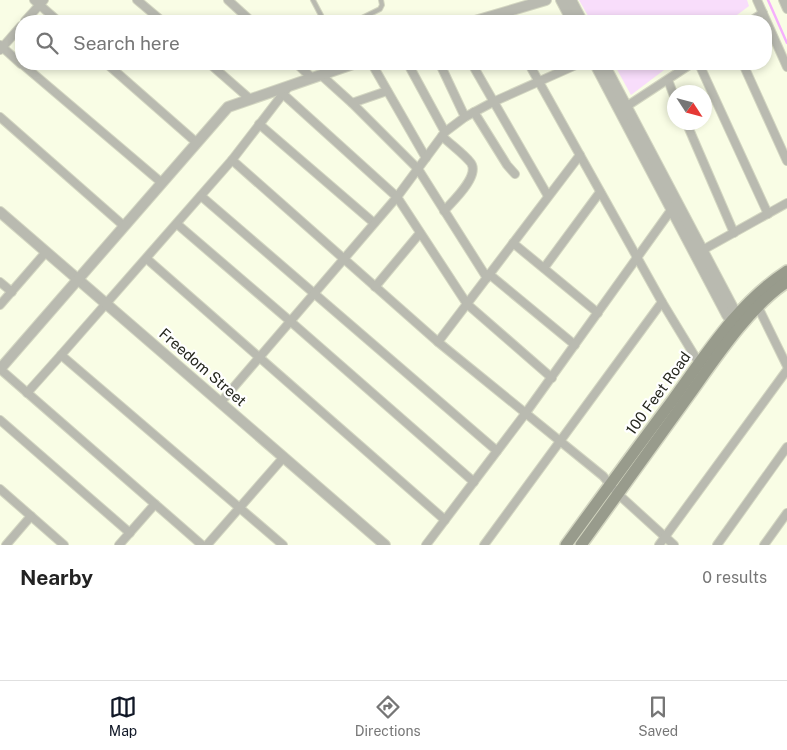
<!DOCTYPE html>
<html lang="en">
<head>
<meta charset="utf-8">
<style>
	body { margin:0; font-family:"Public Sans",sans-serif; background:#f6f6f6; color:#222 }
	.compass { position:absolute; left:667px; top:85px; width:45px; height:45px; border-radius:50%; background:#fff; box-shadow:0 2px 8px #0003; rotate:126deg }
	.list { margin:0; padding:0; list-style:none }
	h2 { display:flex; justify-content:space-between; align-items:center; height:65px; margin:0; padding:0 20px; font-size:21px }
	h2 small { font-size:16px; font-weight:400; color:#767676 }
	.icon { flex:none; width:28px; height:28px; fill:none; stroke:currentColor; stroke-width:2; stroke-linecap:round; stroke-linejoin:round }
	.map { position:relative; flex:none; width:787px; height:545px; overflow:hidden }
	.search { position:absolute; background:#fff; box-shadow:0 2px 8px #0003; left:15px; right:15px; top:15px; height:55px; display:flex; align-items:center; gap:12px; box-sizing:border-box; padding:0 18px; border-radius:20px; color:#767676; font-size:19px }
	.sheet { height:135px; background:#fff }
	nav { display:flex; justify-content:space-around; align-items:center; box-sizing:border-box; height:70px; border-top:1px solid #e0e0e0; background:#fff; font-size:14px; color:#767676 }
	nav a { display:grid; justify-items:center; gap:2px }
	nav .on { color:#111827 }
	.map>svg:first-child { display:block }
	.green { fill:#f8ddfb }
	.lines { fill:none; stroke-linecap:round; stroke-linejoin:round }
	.stream { stroke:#f5b0fc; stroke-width:2.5 }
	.service-casing { stroke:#d3d6c1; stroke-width:6 }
	.minor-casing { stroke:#d3d6c1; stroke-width:10 }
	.tertiary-casing { stroke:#d3d6c1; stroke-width:12 }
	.secondary-casing { stroke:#d3d6c1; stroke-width:14 }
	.service { stroke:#b9bab0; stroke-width:4 }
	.minor { stroke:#b9bab0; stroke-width:8 }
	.tertiary { stroke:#b9bab0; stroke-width:10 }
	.secondary { stroke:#989b8c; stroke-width:11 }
	.labels { text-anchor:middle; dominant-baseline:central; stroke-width:4.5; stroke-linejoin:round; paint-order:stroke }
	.street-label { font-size:15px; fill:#25271e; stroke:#fff }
</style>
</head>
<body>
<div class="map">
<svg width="787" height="545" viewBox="0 0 787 545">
	<rect width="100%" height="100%" fill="#f9fde5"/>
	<g class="green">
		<path d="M579,0h168l2,6 -20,15h-138z"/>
		<path d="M614,64h58l-41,31z"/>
	</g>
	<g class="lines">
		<path class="stream" d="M768,0l19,43"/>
		<g class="service-casing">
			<g id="service">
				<path d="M313,0l11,21"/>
				<path d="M356,21l24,-12 2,-4 -1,-5"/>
			</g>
		</g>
		<g class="minor-casing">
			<g id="minor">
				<path d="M34,0l24,21"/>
				<path d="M137,0l25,21"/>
				<path d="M228,0l23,21"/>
				<path d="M757,0l30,67"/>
				<path d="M783,0l4,9"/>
				<path d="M25,21l19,-21"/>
				<path d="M751,21l12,-8"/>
				<path d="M0,45l21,19"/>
				<path d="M0,50l21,-24"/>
				<path d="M22,64l140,119"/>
				<path d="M107,64l90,79"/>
				<path d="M210,64l40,35"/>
				<path d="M297,64l15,14"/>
				<path d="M372,64l54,94"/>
				<path d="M408,64l37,68"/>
				<path d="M440,64l25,53"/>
				<path d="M472,64l76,132"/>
				<path d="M529,64l133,238 37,61"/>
				<path d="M699,64l69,150"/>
				<path d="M743,64l44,97"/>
				<path d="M321,75l31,28 66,66 69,109"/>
				<path d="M668,80l6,16"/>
				<path d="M289,86l-57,74 206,182 165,134 15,18 56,51"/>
				<path d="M283,94l114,103 70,107 85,74"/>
				<path d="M352,103l35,-12"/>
				<path d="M624,108l67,-44"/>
				<path d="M474,112l33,53 8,9"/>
				<path d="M0,117l124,109"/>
				<path d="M686,122l48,111"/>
				<path d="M259,124l115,99"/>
				<path d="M442,136c9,9 21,17 29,27 9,13 -18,38 -27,48"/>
				<path d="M232,160l-171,195 222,190"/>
				<path d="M201,196l296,255"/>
				<path d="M177,224l113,97 184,161"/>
				<path d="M513,243l85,70"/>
				<path d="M699,252l88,-49"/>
				<path d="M147,259l298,261"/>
				<path d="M544,268l56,-76"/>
				<path d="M489,274l86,71"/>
				<path d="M0,282l12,10"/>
				<path d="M375,287l45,-54"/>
				<path d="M0,305l46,-53"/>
				<path d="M758,307l29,59"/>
				<path d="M438,342l142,-187"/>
				<path d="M0,369l155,135 -36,41"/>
				<path d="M27,393l34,-38"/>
				<path d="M221,402l176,-205 48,-65 20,-15 28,-15 85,-38"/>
				<path d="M0,420l130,113"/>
				<path d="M0,489l64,56"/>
				<path d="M155,504l47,41"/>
				<path d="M6,545l25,-29"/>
				<path d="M207,545l76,-87"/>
				<path d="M426,545l99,-131 149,-208"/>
				<path d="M484,545l178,-243"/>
				<path d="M659,545l128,-175"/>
				<path d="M717,545l70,-98"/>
				<path d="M764,545l23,-32"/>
			</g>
		</g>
		<g class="tertiary-casing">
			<g id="tertiary">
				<path d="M561,0l11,21"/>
				<path d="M571,0l11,21"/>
				<path d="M475,21l71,-21"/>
				<path d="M595,64l132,251 9,12"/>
				<path d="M604,64l130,246 7,11"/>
				<path d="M0,212l385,333"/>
				<path d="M0,369l228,-262 125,-43"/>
			</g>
		</g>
		<g class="secondary-casing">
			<g id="secondary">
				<path d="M566,545c35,-48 70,-96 106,-144 34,-47 66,-98 115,-130"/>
				<path d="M581,545c36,-50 73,-101 109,-151 25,-35 61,-89 97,-112"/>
			</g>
		</g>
		<use href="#service" class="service"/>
		<use href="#minor" class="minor"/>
		<use href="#tertiary" class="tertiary"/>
		<use href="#secondary" class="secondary"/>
	</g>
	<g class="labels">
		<g class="street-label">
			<text transform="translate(203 367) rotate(41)">Freedom Street</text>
			<text transform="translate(658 393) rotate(-54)">100 Feet Road</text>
		</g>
	</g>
</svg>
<svg class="compass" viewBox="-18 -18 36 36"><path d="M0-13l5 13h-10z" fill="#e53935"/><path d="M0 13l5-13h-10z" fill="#767676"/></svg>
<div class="search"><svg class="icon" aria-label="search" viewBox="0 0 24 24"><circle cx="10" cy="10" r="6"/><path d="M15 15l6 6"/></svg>Search here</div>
</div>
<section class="sheet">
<h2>Nearby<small>0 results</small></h2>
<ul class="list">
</ul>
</section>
<nav>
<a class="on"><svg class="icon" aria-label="map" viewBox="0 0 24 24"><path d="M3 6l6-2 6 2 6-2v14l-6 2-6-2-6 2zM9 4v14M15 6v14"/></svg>Map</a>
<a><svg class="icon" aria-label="directions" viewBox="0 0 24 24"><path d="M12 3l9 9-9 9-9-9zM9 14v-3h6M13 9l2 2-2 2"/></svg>Directions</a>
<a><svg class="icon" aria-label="saved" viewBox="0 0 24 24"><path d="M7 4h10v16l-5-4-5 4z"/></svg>Saved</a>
</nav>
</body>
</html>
